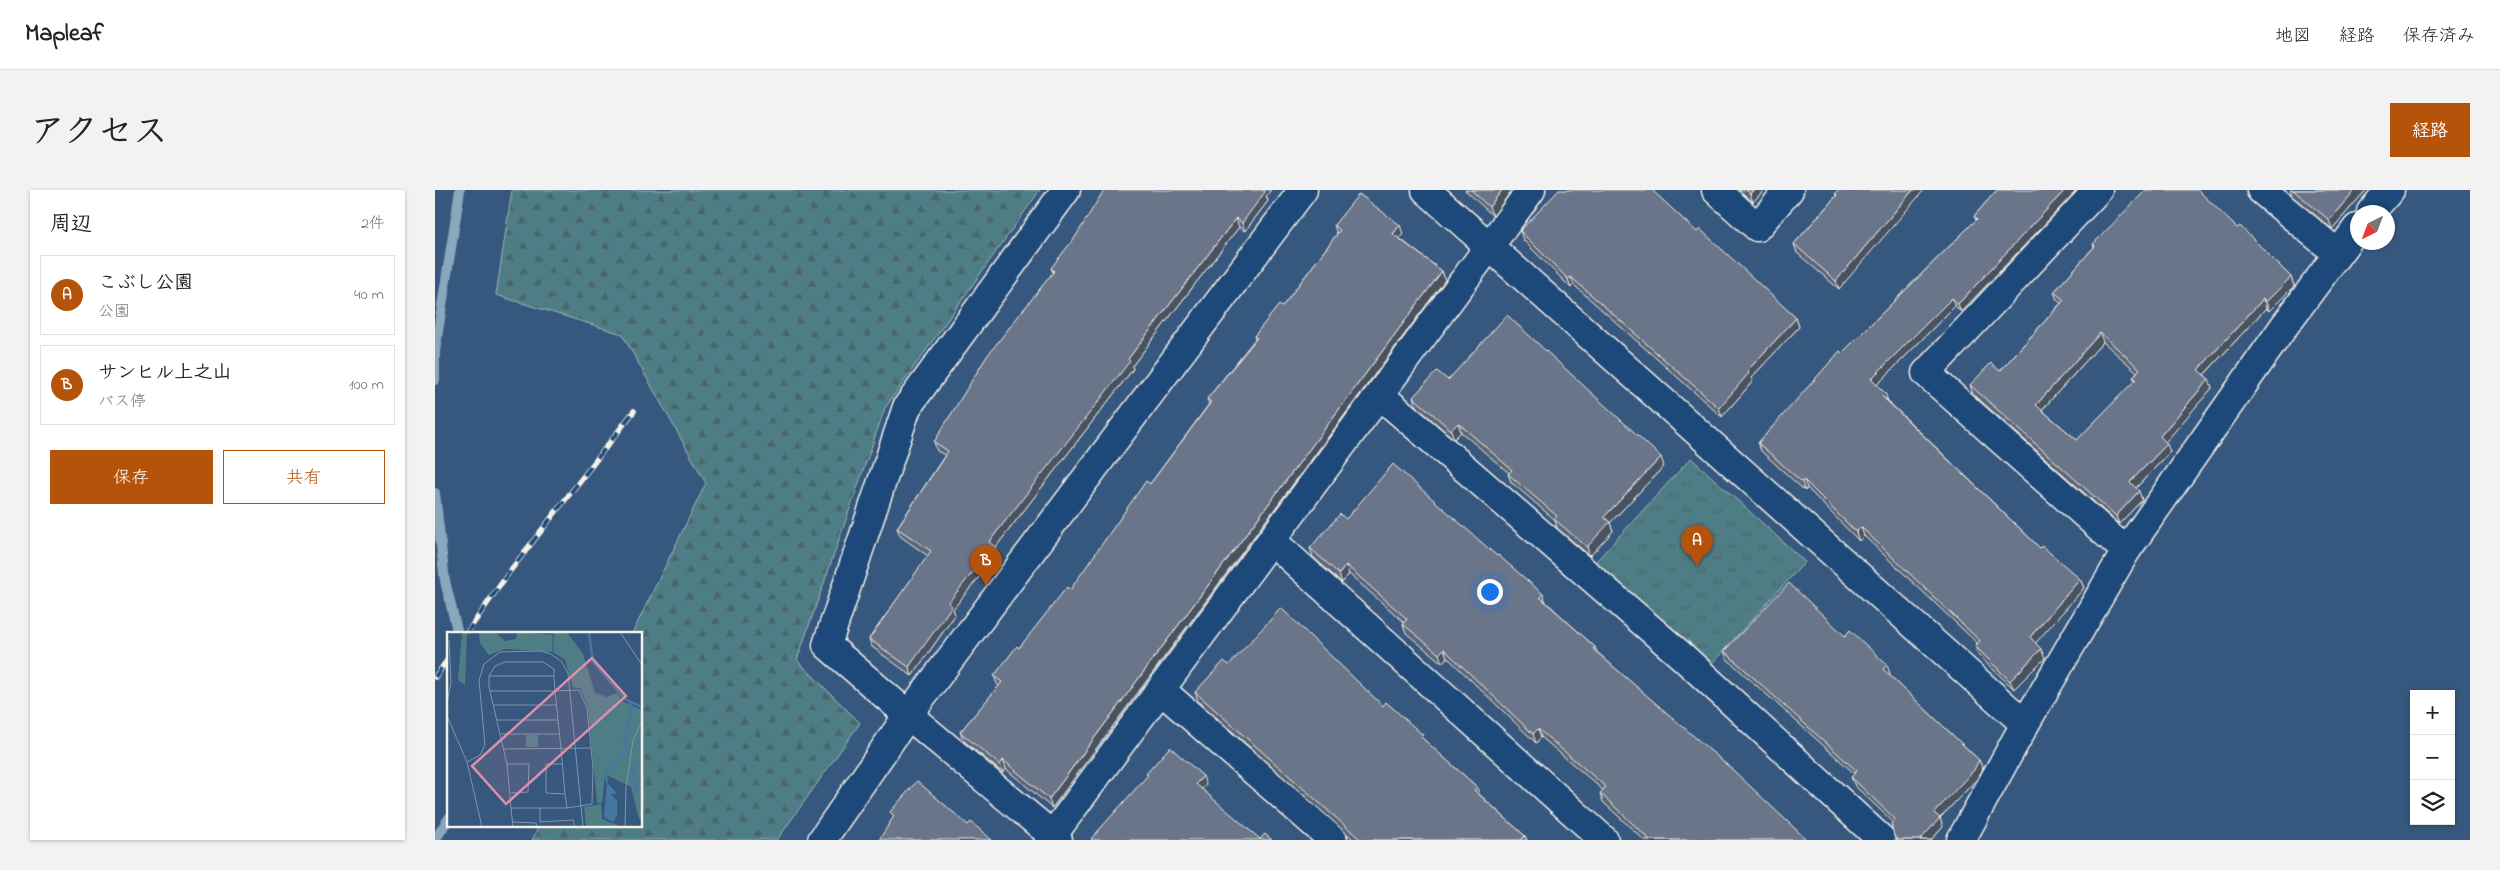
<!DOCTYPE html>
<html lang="ja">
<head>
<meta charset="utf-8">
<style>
	body { margin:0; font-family:"Indie Flower","Klee One",sans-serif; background:#f2f2f2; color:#222 }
	.controls { position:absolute; right:15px; bottom:15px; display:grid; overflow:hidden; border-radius:0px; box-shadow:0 1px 4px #0004 }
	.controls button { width:45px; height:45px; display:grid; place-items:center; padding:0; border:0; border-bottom:1px solid #e0e0e0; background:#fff; color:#222; font:25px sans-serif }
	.compass { position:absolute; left:1915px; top:15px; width:45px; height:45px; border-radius:50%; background:#fff; box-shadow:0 1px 4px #0004; rotate:222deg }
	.you { position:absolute; left:1054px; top:401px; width:18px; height:18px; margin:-12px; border:4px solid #fff; border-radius:50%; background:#1a73e8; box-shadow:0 0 0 8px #1a73e833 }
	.badge { display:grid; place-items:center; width:32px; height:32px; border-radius:50%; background:#b45309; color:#fff; font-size:16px; font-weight:700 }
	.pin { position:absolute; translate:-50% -41px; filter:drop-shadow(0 1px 2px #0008) }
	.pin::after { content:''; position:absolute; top:26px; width:18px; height:15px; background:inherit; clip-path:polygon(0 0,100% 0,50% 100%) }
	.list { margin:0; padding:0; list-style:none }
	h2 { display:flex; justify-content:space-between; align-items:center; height:65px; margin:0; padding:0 20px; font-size:21px }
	h2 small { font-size:16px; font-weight:400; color:#767676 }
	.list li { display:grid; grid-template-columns:32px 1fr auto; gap:15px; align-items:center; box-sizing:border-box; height:80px; margin:0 10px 10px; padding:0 10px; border:1px solid #e0e0e0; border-radius:0px }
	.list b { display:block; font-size:19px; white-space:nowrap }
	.list p { margin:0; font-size:16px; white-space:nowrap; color:#767676 }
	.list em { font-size:16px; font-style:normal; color:#767676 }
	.actions { display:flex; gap:10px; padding:15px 20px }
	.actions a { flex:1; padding:11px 0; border:1px solid #b45309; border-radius:0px; text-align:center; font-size:18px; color:#b45309 }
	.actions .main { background:#b45309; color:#fff }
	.icon { flex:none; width:28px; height:28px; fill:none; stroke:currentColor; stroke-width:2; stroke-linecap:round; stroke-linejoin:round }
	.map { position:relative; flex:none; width:2035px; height:650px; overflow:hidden; border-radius:0px }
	header { display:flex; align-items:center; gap:30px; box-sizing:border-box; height:70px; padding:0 25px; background:#fff; border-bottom:1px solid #e0e0e0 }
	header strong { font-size:24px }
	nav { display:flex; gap:28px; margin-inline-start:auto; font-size:18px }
	.intro { display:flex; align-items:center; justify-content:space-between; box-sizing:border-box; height:120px; padding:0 30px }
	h1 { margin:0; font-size:35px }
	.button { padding:12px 22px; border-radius:0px; background:#b45309; color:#fff; font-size:18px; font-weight:700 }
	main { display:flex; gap:30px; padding:0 30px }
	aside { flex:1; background:#fff; border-radius:0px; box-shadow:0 1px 4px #0004 }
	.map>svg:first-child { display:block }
	.forest { fill:url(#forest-firs); stroke:#a2b7b7 }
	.park { fill:url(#park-tufts); stroke:#a2b7b7 }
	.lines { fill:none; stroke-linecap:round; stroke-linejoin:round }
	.stream { stroke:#8aa8bd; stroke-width:10 }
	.minor-casing { stroke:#f4f1e8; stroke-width:31 }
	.tertiary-casing { stroke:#f4f1e8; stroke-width:31 }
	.minor { stroke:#1f4a7a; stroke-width:28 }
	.tertiary { stroke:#1f4a7a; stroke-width:28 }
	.rail-casing { stroke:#f4f1e8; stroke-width:5.5 }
	.rail { stroke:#1f4a7a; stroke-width:4; stroke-dasharray:11; stroke-linecap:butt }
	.wall { fill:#5b6576; stroke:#f4f1e8; fill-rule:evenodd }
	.shaded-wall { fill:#4a5260; stroke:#f4f1e8 }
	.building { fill:#6a7589; stroke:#f4f1e8; fill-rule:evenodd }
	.inset-river { fill:none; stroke:#4478a1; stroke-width:2.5 }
	.inset-road { fill:none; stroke:#8295a8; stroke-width:1 }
	.view { fill:#de8fa9; fill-opacity:0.15; stroke:#de8fa9; stroke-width:2.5 }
	.inset-edge { fill:none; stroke:#f4f1e8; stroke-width:2.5 }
</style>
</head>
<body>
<header>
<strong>Mapleaf</strong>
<nav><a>地図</a><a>経路</a><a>保存済み</a></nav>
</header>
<div class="intro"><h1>アクセス</h1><a class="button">経路</a></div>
<main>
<aside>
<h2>周辺<small>2件</small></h2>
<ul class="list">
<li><span class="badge">A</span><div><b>こぶし公園</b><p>公園</p></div><em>40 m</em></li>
<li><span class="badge">B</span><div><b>サンヒル上之山</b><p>バス停</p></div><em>100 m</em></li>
</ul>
<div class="actions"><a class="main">保存</a><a>共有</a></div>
</aside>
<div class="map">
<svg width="2035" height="650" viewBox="0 0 2035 650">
	<defs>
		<pattern id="forest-firs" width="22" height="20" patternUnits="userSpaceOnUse" patternTransform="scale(1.25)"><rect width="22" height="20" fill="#4f7d86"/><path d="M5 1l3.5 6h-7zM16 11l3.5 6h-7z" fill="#4c6569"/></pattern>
		<pattern id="park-tufts" width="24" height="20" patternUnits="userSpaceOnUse" patternTransform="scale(1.25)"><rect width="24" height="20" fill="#4f7d86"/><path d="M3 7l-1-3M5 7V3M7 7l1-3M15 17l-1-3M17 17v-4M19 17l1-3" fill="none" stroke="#4c6569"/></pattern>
	</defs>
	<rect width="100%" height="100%" fill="#36577e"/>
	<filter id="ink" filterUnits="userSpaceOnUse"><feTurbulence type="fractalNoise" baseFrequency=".02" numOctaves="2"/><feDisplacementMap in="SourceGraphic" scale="10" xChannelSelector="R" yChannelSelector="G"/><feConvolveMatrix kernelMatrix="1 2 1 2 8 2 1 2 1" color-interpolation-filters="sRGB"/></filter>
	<g filter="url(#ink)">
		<path class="forest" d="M77,0h528l-155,218 -88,252 63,63 -83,117h-245l7,-14h102v-192h-9l74,-151 -84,-149 -126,-39z"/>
		<path class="park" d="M1256,268l114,104 -103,112 -114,-104z"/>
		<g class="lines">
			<g class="stream">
				<path d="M0,190v-29l25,-161"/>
				<path d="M0,303l10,88 13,53"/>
				<path d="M0,650l14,-22"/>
			</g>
			<g class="minor-casing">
				<g id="minor">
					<path d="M991,0l599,534"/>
					<path d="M1281,0l41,37 32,-37"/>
					<path d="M1663,0l-172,183 200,178"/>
					<path d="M1826,0l76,63"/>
					<path d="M1936,22l19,-22"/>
					<path d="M945,205l303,262 199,183"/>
					<path d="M837,351l332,299"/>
					<path d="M726,500l172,150"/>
					<path d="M614,650l482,-650"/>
					<path d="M623,650l-150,-125 -81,-70 80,-238 159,-217"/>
					<path d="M1526,650l64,-116 101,-173 159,-226 72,-97"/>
				</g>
			</g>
			<g class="tertiary-casing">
				<path id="tertiary" d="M387,650l86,-125 395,-525"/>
			</g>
			<use href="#minor" class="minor"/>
			<use href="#tertiary" class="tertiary"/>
			<g class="rail-casing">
				<g id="rail">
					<path d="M31,444l44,-63 124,-160"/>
					<path d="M0,487l14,-19"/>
				</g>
			</g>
			<use href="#rail" class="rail"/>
		</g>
		<g class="wall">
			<path d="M1030,0h47l-19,26z"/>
			<path d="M1304,0h25l-11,12z"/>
			<path d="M1403,0l1,99 -42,-36 -3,-9 42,-48 -1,-3z"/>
			<path d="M1562,0l-36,122 -6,-6 -78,79 11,16 152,147 40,31 4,9 -49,55 10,15 -31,31 -36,-34 -3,-9 2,-3 -113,-107 -5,5 -52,-53 -2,3 -44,-40 -3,-8 84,-90 134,-133 -2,-4z"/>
			<path d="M1855,0h76l-34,39 -40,-33z"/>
			<path d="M831,6l2,5 -23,30 -6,-4 -107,139 1,3 -138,179 2,7 -44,54 2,6 -43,61 -40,-29 -3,-8 59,-83 -28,-20 -3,-8 48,-73 -8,-4 -3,-9 119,-169 -2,-5z"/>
			<path d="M899,35l69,9 -4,4 43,33 3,9 -393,528 -46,-39 -3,4 -39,-32 -4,-9 39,-46 -2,-2 -3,-8 76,-86 80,-106 59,-80 -2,-5 48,-60 -1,-3 28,-29 55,-73z"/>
			<path d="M1802,38l54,49 3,9 -25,25 -3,-3 -62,67 5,4 3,9 -47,54 5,10 -34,36 6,12 -23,24 -146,-130 -3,-9 30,-14 61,-68 -4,-3 -3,-8 40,-45 -1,-3zM1668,152l34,30 -4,5 2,4 -58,59 -35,-30z"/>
			<path d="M1085,41l177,1 99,86 3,9 -48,51 2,3 -31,36 -148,-132 -3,3 -48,-48z"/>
			<path d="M1013,190l216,86 -54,57 3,8 -23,25 -33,-28 -2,-8 -44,-38 -3,-8 1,-1 -48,-41 -7,7 -38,-33 -3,-9z"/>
			<path d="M911,329l200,83 49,45 2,5 210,188h-163l-41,-38 -3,-9 3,-3 -62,-53 -5,6 -89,-86 -5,6 -36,-30 -3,-9 1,-2 -55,-48 -7,9 -29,-26 -3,-9z"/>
			<path d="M1410,446l45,38 -1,1 90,85 4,9 -6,10 -37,39 3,9 -12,13h-36l-1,-4 -1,-14 -38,-36 -4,-9 4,-3 -128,-115 -3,-8z"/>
			<path d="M794,475l154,41 42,35 52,46 2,7 46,42 2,4h-173l-156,-139 -3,-9z"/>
		</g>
		<g class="shaded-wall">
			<path d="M827,0h9l-5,6 2,5 -23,30 -3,-8z"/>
			<path d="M1067,0h10l-19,26 -4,-9z"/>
			<path d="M1318,0h11l-11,12 -3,-8z"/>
			<path d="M1478,0h11l-85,99 -3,-8z"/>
			<path d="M1630,0h12l-116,122 -3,-8z"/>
			<path d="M1920,0h11l-34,39 -3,-9z"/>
			<path d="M801,28l3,9 -107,139 1,3 -138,179 2,7 -44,54 2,6 -43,61 -3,-9 39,-64 41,-61 139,-183z"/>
			<path d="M965,35l3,9 -7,8 -3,-8z"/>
			<path d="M1007,81l3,9 -393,528 -3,-9z"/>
			<path d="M1136,87l3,8 -3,3 -3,-9z"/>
			<path d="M1856,87l3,9 -25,25 -3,-9z"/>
			<path d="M1517,108l3,8 -81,82 -3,-9z"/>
			<path d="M1828,109l3,9 -65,70 -3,-8z"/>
			<path d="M1361,128l3,9 -48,51 2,3 -31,36 -3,-9 28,-37z"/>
			<path d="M1665,143l3,9 -64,71 -3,-8z"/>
			<path d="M1774,189l3,9 -49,57 -3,-9z"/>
			<path d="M1450,203l3,8 -6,-5z"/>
			<path d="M1023,233l3,9 -7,7 -3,-9z"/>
			<path d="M1732,254l3,8 -37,39 -3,-9z"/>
			<path d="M1226,267l3,9 -54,57 3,8 -23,25 -3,-9 17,-30z"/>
			<path d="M1369,290l3,8 -2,3 -3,-9z"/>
			<path d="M1704,301l3,9 -23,24 -3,-8z"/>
			<path d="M1426,337l3,9 -5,5 -3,-9z"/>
			<path d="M911,375l3,9 -7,9 -3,-9z"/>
			<path d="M1645,389l4,9 -51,58 -3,-9z"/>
			<path d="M1108,404l3,8 -6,-5z"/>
			<path d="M1009,459l3,8 -5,6 -3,-9z"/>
			<path d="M1606,459l4,9 -31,31 -4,-8z"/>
			<path d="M1452,475l3,9 -4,4 -3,-9z"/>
			<path d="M1103,539l3,8 -5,6 -3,-9z"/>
			<path d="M568,570l3,9 -3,4 -3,-8z"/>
			<path d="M1544,570l4,9 -6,10 -37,39 3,9 -12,13h-11l14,-27z"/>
			<path d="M768,586l3,9 -7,7 -3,-8z"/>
			<path d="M1090,646l2,4h-6z"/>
		</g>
		<g class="building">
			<path d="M669,0h159l2,2 -23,31 -6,-5 -108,141 2,2 -141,181 5,4 -46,57 4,3 -43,61 -40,-28 62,-88 -34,-23 51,-77 -14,-9 53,-86 67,-85 -3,-3 25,-32z"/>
			<path d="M1036,0h31l-13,17z"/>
			<path d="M1124,0h93l45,42 3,-3 96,89 -49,53 2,2 -30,35 -148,-131 -3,2 -48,-48z"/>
			<path d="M1311,0h7l-3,4z"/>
			<path d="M1403,0h75l-77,91 -42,-37 43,-49 -2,-2z"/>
			<path d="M1562,0h68l-107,114 -6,-6 -81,81 14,14 -3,3 158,152 2,-2 38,33 -50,58 11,12 -31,32 -35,-35 5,-5 -119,-114 -5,5 -52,-52 -2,2 -44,-39 82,-92 2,2 135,-134 -3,-3z"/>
			<path d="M1711,0h52l39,38 3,-2 51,51 -25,25 -3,-3 -65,71 11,9 -49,57 7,8 -37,38 9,9 -23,25 -146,-131 21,-22 9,8 64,-71 -10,-8 41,-46 -2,-2zM1665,143l40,36 -7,8 3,2 -59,61 -41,-35z"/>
			<path d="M1858,0h62l-26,30z"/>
			<path d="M924,4l41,31 -7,9 49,37 -393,528 -46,-39 -3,5 -40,-33 42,-50 -8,-6 23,-30 2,2 48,-61 3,3 76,-109 4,3 61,-82 -4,-3 50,-61 -3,-2 25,-31 3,2 58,-77 -6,-5z"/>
			<path d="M1072,125l154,142 -57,60 6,5 -23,25 -33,-28 3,-3 -49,-42 4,-4 -54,-47 -7,7 -38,-33 24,-26 11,9z"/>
			<path d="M958,274l104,92 1,-1 45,39 -3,3 55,50 -2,2 141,122 73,69h-158v-1l-49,-46 6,-6 -68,-58 -5,5 -89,-85 -5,5 -36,-30 4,-5 -61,-54 -7,9 -29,-26 30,-34 6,5z"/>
			<path d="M1354,393l56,53 5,-6 37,35 -4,4 96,91 -5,10 -40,43 6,5 -20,22h-22l-4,-4 -3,-13 4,-4 -44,-42 6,-6 -133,-120z"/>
			<path d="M846,418l102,98 3,-4 37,33 -2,2 56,50 -3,3 51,46 -4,4h-160l-166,-148 29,-31 5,4z"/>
			<path d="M735,557l33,29 -7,8 64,55 5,-5 7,6h-180l-1,-1 57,-64 -2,-1z"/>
			<path d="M482,591l51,44 3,-3 21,18h-113l15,-24 -4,-4z"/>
		</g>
	</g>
	<g transform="translate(12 442)">
		<rect width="195" height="195" fill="#36577e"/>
		<path d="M15,0h11l-6,3 -2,50 -7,-5zM102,0h18l16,22 12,39 12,4 10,-4 5,8 20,9v108l-3,1 -8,-32 -26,-13 -3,29h-5l-9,-96 -8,-19 -7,-1 -8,-27 -12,-8 1,-18z" fill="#4f7d86"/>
		<path d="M48,0l10,9 11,-2 1,-7 36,3 -1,17 -47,-3 -16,6 -9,-12 -1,-10zM79,103h12v12h-12zM154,172l1,15 20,8h-36l-2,-20z" fill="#4f7d86"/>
		<path d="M160,151l8,8 1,3h-5l6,7v14l-4,7 -9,-5z" fill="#4478a1"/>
		<path class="inset-river" d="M142,0l4,30 32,37 17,8M182,125l-5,-18 8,-26 -2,-12M186,133l3,29M160,151l-1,-9 19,-23"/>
		<path class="inset-road" d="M173,0l22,33M42,44h65M43,59h65l24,-1 8,18 6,60 -1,36 -25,4h-56l-4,-44 -18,-77v-11l6,-10 10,-4h38l11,7v7l1,15 6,58 4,45 2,14M0,71l4,-21 -2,-42M47,73h63M0,84l20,46 15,65M50,88h61M54,102h59M57,117l87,-1M20,130l13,-7 5,-10 -6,-65 5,-16 16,-12 41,-1 10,3 11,8 6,11 15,154M60,132h22l-1,28 -17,1M115,132h-16v29l19,1M64,176l2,19M93,176v14l33,-2 2,7M66,190l23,1 1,4M178,195l1,-40 7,-46 9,-21"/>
		<path class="view" d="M145,26l34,38 -120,108 -34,-38z"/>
		<rect width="195" height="195" class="inset-edge"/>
	</g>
</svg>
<div class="controls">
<button>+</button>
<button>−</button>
<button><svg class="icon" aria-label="layers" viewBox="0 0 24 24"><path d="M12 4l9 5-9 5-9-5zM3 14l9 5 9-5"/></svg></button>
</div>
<svg class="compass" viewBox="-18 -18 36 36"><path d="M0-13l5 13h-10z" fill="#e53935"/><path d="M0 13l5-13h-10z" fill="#767676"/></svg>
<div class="you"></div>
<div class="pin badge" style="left:1262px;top:376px">A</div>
<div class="pin badge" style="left:551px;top:396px">B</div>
</div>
</main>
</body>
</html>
